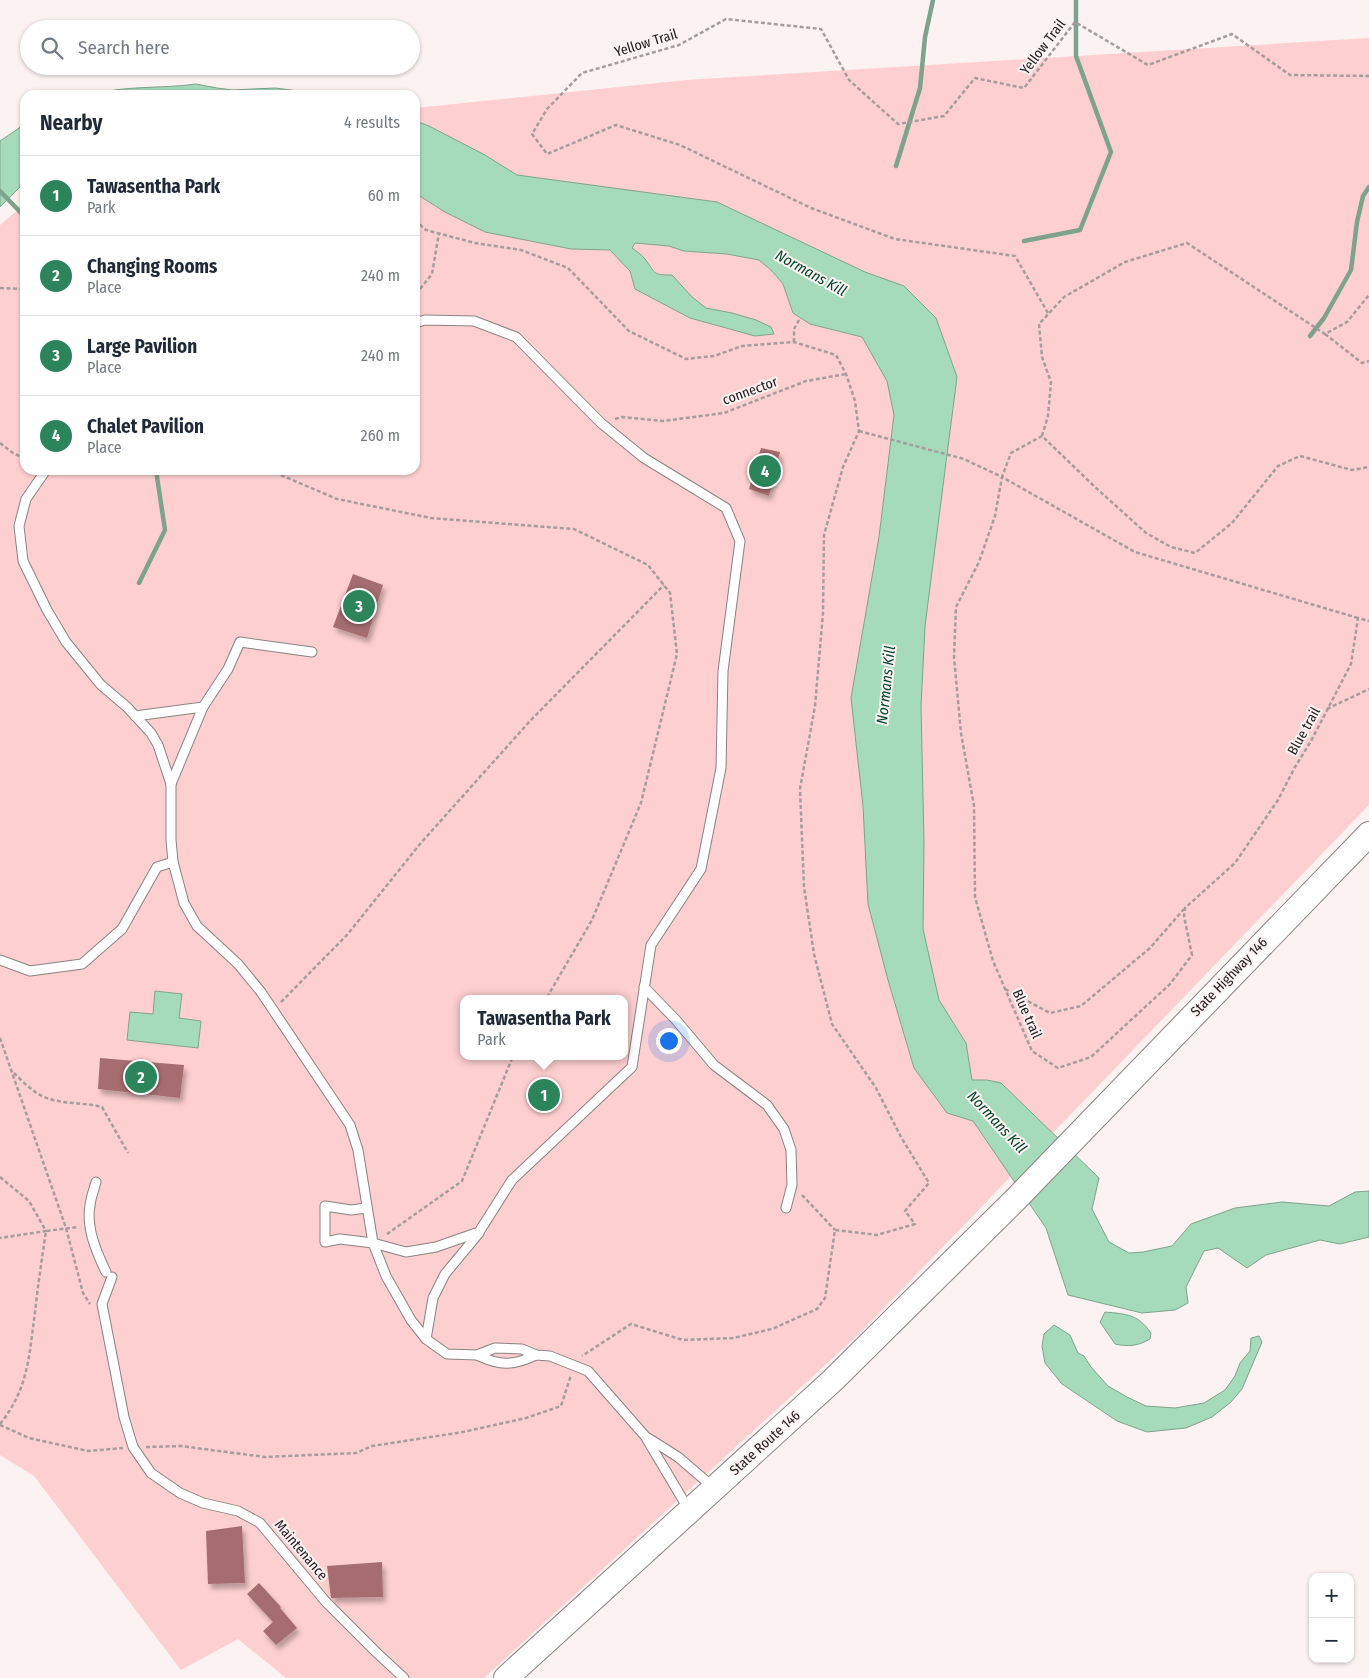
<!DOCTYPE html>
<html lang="en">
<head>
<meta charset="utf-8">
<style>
	body { margin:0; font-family:"Fira Sans Condensed",sans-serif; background:#f2f2f3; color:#1f2937 }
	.controls { position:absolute; right:15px; bottom:15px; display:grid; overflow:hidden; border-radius:10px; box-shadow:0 1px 4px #0004 }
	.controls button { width:45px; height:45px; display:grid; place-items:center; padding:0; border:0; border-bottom:1px solid #e0e1e3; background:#fff; color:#1f2937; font:25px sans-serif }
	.you { position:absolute; left:668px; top:1040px; width:18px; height:18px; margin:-12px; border:4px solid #fff; border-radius:50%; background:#1a73e8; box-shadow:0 0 0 8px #1a73e833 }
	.badge { display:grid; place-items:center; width:32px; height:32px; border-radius:50%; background:#2c855a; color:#fff; font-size:16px; font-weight:700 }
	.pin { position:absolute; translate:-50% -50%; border:2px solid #fff; box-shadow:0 1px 5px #0006 }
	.popup { position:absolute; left:460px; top:995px; width:168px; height:65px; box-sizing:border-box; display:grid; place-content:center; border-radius:10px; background:#fff; filter:drop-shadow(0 1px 4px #0005); font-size:16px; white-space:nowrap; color:#747a83 }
	.popup b { font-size:19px; color:#1f2937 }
	.popup::after { content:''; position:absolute; left:50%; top:100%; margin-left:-10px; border:10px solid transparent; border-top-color:#fff }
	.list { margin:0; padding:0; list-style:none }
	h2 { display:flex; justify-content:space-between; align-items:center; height:65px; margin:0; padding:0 20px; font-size:21px }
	h2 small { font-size:16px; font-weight:400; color:#747a83 }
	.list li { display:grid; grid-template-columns:32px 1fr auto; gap:15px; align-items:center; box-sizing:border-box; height:80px; padding:0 20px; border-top:1px solid #e0e1e3 }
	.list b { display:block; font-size:19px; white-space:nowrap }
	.list p { margin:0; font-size:16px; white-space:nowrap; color:#747a83 }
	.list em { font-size:16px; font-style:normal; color:#747a83 }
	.icon { flex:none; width:28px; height:28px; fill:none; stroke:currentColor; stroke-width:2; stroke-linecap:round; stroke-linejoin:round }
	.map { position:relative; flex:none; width:1369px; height:1678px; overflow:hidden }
	.search { position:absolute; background:#fff; box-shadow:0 1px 4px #0004; left:20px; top:20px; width:400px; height:55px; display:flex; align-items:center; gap:12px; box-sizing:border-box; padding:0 18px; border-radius:28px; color:#747a83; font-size:19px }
	.panel { position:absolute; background:#fff; box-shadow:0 1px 4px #0004; left:20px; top:90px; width:400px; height:385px; border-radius:15px }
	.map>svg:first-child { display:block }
	.green { fill:#fecfd0; fill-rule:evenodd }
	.water { fill:#a5dbbb; stroke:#7ea38c }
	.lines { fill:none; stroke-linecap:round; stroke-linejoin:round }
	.stream { stroke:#7ea38c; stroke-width:4.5 }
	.building { fill:#a66d70; filter:url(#shadow) }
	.service-casing { stroke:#8b8282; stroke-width:11 }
	.secondary-casing { stroke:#8b8282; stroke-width:26 }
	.path { stroke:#a59d9d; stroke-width:2.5; stroke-dasharray:4 2.5; stroke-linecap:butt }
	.service { stroke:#fff; stroke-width:9 }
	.secondary { stroke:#fff; stroke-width:24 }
	.labels { text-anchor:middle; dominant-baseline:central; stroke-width:4; stroke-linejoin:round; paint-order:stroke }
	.street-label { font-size:14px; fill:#242020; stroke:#fcf2f2 }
	.water-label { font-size:15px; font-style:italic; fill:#004629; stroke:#fcf2f2 }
</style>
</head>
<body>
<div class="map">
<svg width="1369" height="1678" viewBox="0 0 1369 1678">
	<defs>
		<filter id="shadow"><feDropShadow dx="3" dy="5" stdDeviation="2.5" flood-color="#0004"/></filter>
	</defs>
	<rect width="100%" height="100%" fill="#fcf2f2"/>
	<path class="green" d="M1369,38v767l-509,528 -376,345h-198l-48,-39 -57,31 -147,-194 -34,-21v-1230l25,-21v266h390v-362l271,-28zM464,999h160v57h-160z"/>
	<g class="water">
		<path d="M196,84l21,4 15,2 43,-2 55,7h-239c33,-10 70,-6 105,-11z"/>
		<path d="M415,121l14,5 56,29 32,20 200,27 148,70 39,14 32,32 21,59 -32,249 -4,80 3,136 -1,87 16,71 27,43 6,37h15l14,3 98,95 -7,31 17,33 20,11 14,-1 29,-6 19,-22 44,-16 47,-6 47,4 26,-14 14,-1v46l-29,7 -20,-4 -54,15 -19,13 -29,-20 -14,3 -18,36 2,16 -13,7 -33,3 -74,-18 -22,-67 -73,-107 -26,-8 -33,-45 -26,-88 -20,-76 -5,-98 -12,-108 28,-161 15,-122 -7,-34 -25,-44 -52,-13 -17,-11 -10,-29 -11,-13 -13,-11 -32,-6 -43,-3 -15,-5 -34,-3 -3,5c4,3 10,7 13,11 11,14 6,16 27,16l20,22 14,11 26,5 24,7 15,7 3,7 -19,2 -65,-18 -55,-29 -5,-18 -20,-21 -39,-1 -86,-17 -40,-20 -30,-19z"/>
		<path d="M25,124v58l-25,25v-66z"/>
		<path d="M155,991l27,3 -3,24 22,3 -3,27 -71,-8 3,-28 23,2z"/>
		<path d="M1105,1312c21,2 33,2 46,21l-1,6c-12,7 -21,8 -35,5l-15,-22z"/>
		<path d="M1054,1325l16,10 8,18 6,3 7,11 17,19 19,11 19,9 29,2 29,-5 21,-13 10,-14 5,-13 10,-12 1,-13 8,-2 3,6 -20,47 -11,13 -19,15 -26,11 -39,4 -30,-11 -55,-37 -17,-21 -3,-17 2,-12z"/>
	</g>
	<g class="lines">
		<g class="stream">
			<path d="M896,166l24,-78 5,-51 8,-37"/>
			<path d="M0,191l25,26"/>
			<path d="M1024,241l56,-11 31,-78 -35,-96v-56"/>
			<path d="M1310,336l14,-18 27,-48 6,-48 6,-26 6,-9"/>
			<path d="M139,583l26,-53 -9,-60"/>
		</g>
	</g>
	<g class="building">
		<path d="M761,448l19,4 -11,44 -20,-7z"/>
		<path d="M353,574l30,11 -16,53 -34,-11z"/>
		<path d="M100,1058l84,7 -4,33 -82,-9z"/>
		<path d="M242,1526l3,57 -37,1 -2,-53z"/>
		<path d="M382,1562l1,35 -52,1 -4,-32z"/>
		<path d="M259,1583l22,24 -1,1 17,20 -21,17 -13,-14 10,-9 -26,-28z"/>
	</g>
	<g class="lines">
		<g class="service-casing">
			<g id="service">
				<path d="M46,470l-20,29 -7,27 4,35 24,49 19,32 35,43 26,22 24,26 7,12 13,39v56l2,22 11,41 13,23 41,38 23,28 89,133 8,25 15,93 13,33 25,44 15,19 21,15 30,1 18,-7 27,1 14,6 14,1 38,15 57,65 44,74"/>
				<path d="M135,716l68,-9"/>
				<path d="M171,784l32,-77 25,-38 12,-27 72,10"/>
				<path d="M0,960l30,11 52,-7 40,-35 35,-62 16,-5"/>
				<path d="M644,987l32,33 38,45 53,40 17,24 7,21 1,35 -6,23"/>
				<path d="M96,1182c-2,7 -5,15 -6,23 -4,23 6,46 16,67"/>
				<path d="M366,1208l-15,2 -26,-4v36l15,-3 33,4 33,9 30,-5 43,-15 33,-52 120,-113 19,-122 50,-76 20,-101 2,-97 17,-130 -14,-33 -82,-50 -43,-35 -85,-86 -42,-16 -49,-1 -10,3"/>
				<path d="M112,1277l-10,27 22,113 9,30 18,26 29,20 23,10 35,8 22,12 66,79 50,50 28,26"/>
				<path d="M426,1339l7,-41 12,-24 34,-41"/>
				<path d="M477,1355c23,11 36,11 59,0"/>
				<path d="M648,1438l30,19 35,30"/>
			</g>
		</g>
		<g class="secondary-casing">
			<path id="secondary" d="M506,1678l326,-297 184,-182 353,-365"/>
		</g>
		<g class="path">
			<path d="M415,220l11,10 49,13 46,7 47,18 61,63 57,28 28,-3 28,-10 52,-4 42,13 10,19 9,27 4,30 -16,36 -19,68 -1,78 -8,93 -15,83 4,98 10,67 18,70 44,64 25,49 28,46 -24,28 10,13 -38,11 -42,-5 -10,68 -8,11 -45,20 -39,9 -50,2 -52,-16 -49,32"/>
			<path d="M0,288l25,1"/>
			<path d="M416,294l16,-20 7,-41"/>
			<path d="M1048,313l-33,-57 -120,-17 -84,-31 -131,-63 -64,-20 -69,29 -15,-20 15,-25 35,-36 97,-28 47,-26 95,10 28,51 49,44 46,-8 31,-38 49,10 51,-66 73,43 84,-31 58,41 79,1"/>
			<path d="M1325,334l37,29 7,-2"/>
			<path d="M794,342v-13l5,-9"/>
			<path d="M615,419l7,-2 41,4 61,-8 82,-32 40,-7"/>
			<path d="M859,431l105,28 38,18 9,-24 31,-17 53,51 51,46 25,14 24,6 37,-30 46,-57 22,-10 52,14 17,-3"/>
			<path d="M1042,436l6,-20 3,-34 -9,-25 -3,-33 25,-27 61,-35 62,-19 138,91 22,-12 22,-27"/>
			<path d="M0,443l13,10 12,6"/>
			<path d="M269,470l68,29 94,19 143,11 74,36 22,28 7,61 -36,149 -49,117 -46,79"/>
			<path d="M1358,618l-223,-66 -133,-75 -7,39 -16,46 -23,45 -2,50 7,76 13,73 1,91 18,64 39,90 26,17 33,-11 79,-73 22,-29 -8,-39 1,-8 50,-45 43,-63 17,-33 16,-26 40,-77 7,-46 11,3"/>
			<path d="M1327,709l42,-20"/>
			<path d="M1005,989l45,24 31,-7 69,-58 34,-39"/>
			<path d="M281,1002l66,-67 73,-91 110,-123 134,-136"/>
			<path d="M0,1038l66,190 17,65 7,11"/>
			<path d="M14,1073c6,6 13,13 20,18 19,15 46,10 68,16l26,46"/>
			<path d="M0,1177l29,24 17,30 -46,7"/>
			<path d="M802,1195l33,35"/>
			<path d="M387,1234l75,-53 51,-125"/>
			<path d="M0,1424c29,-36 29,-69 35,-112 3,-27 7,-54 11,-81l32,-4"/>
			<path d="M0,1425l29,13 59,13 35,-3"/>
			<path d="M146,1447l35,-1 84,11 91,-4 16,-7 91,-14 63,-14 35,-12 10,-31"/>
		</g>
		<use href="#service" class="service"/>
		<use href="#secondary" class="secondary"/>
	</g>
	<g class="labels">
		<g class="street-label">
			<text transform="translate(646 43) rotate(-17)">Yellow Trail</text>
			<text transform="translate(1043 47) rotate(-53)">Yellow Trail</text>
			<text transform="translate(750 391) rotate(-20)">connector</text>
			<text transform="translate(1304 731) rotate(-61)">Blue trail</text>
			<text transform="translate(1229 977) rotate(-46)">State Highway 146</text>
			<text transform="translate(1027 1014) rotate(66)">Blue trail</text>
			<text transform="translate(765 1443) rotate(-42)">State Route 146</text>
			<text transform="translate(301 1550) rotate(50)">Maintenance</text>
		</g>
		<g class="water-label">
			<text transform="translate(811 273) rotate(29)">Normans Kill</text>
			<text transform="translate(886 685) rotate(-84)">Normans Kill</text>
			<text transform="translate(997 1122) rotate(47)">Normans Kill</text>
		</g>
	</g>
</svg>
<div class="controls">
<button>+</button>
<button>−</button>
</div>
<div class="you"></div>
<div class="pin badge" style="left:544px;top:1095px">1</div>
<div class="popup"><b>Tawasentha Park</b>Park</div>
<div class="pin badge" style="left:141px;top:1077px">2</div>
<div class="pin badge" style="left:359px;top:606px">3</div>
<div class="pin badge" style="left:765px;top:471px">4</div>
<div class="search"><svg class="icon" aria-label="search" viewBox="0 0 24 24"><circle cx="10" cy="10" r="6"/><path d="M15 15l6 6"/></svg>Search here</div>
<section class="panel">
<h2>Nearby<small>4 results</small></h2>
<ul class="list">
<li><span class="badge">1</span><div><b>Tawasentha Park</b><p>Park</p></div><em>60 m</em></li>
<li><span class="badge">2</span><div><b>Changing Rooms</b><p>Place</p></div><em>240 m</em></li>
<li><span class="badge">3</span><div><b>Large Pavilion</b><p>Place</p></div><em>240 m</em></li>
<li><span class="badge">4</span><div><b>Chalet Pavilion</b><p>Place</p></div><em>260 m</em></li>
</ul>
</section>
</div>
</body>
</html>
